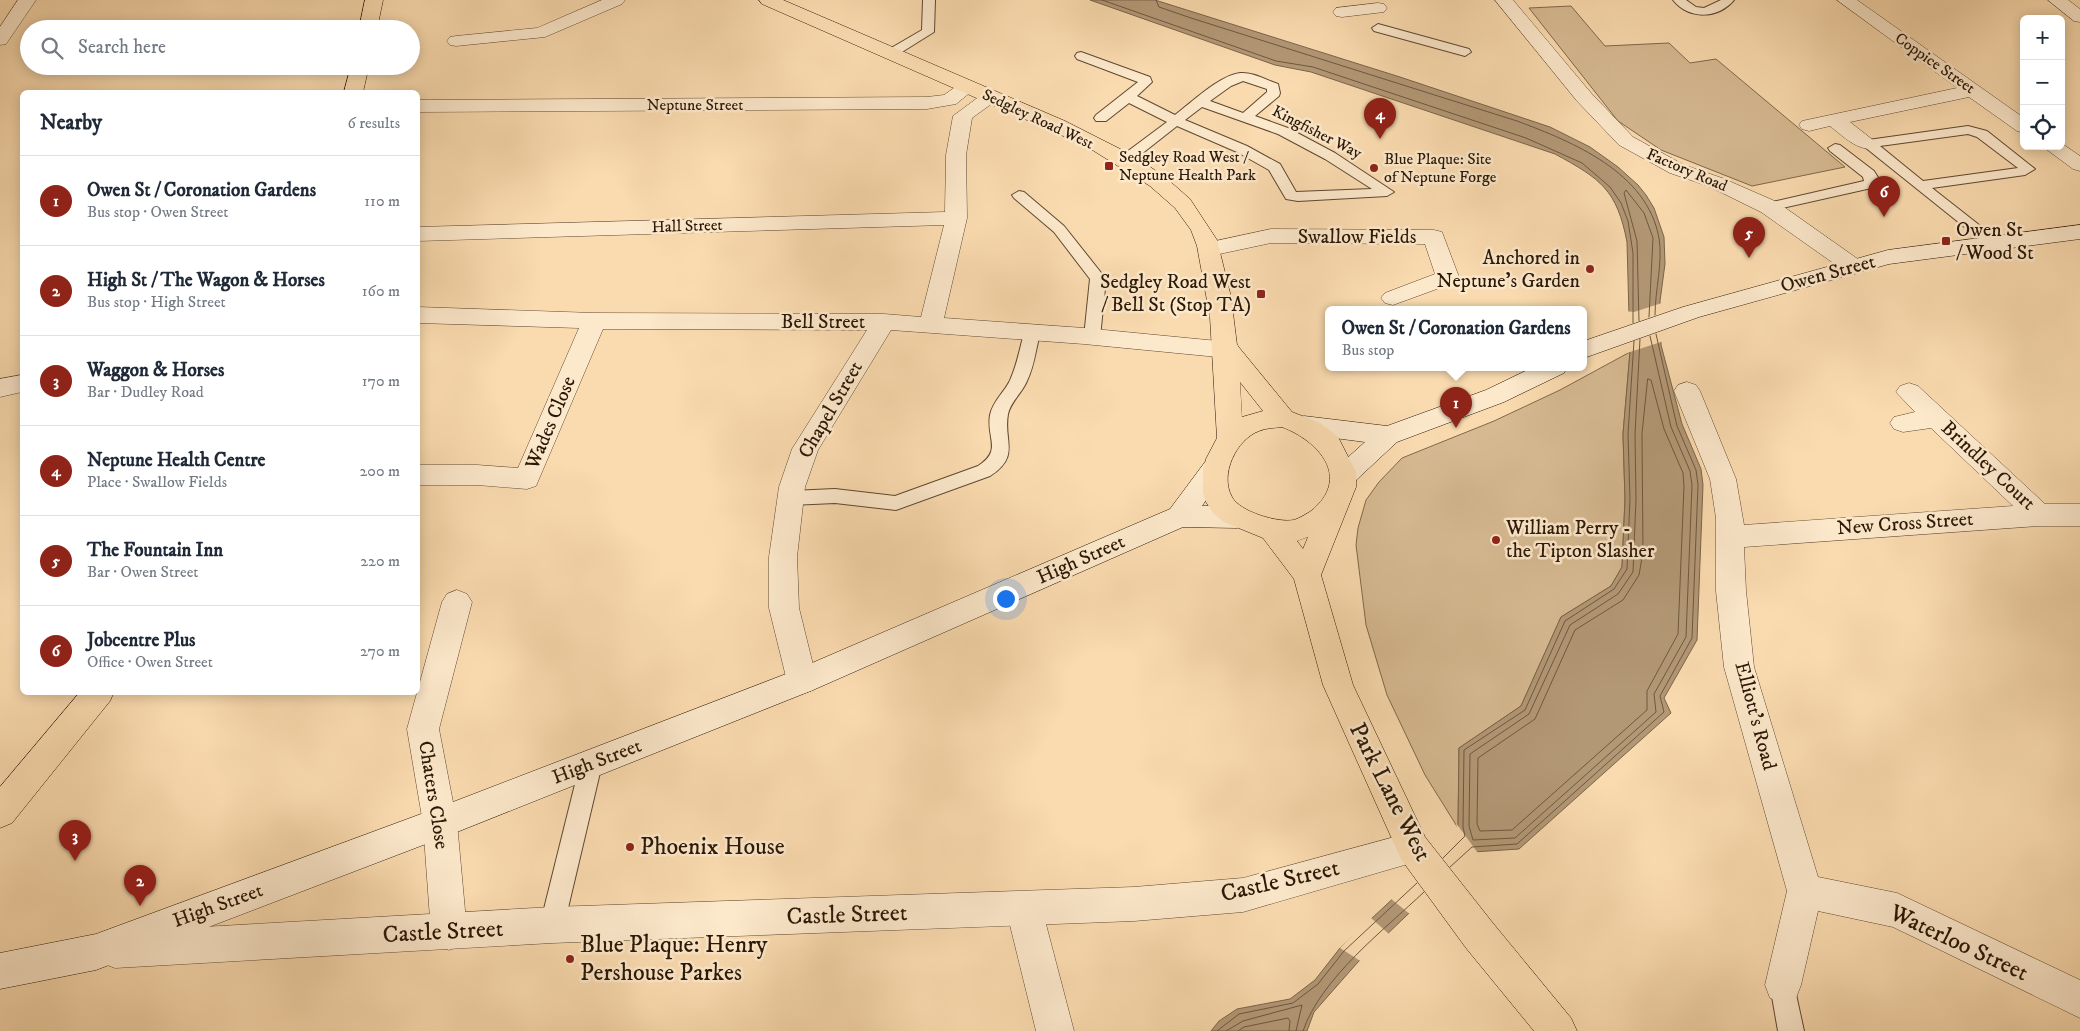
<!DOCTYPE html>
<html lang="en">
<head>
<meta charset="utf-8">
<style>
	body { margin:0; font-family:"IM FELL DW Pica",serif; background:#f6f6f7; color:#1f2937 }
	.controls { position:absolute; right:15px; top:15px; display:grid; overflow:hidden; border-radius:8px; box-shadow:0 2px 12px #0003 }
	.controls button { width:45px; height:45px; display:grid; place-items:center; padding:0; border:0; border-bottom:1px solid #e0e1e3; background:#fff; color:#1f2937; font:25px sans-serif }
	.you { position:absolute; left:1005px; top:598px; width:18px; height:18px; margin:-12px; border:4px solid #fff; border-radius:50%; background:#1a73e8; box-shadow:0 0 0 8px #1a73e833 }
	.badge { display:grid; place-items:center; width:32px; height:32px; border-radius:50%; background:#8f2418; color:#fff; font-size:16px; font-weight:700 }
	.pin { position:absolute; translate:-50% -41px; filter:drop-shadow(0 1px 2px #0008) }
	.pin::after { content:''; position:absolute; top:26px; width:18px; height:15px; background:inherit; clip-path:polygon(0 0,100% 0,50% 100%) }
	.popup { position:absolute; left:1325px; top:306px; width:262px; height:65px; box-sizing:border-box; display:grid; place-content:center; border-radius:8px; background:#fff; filter:drop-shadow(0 1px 4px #0005); font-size:16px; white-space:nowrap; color:#747a83 }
	.popup b { font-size:19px; color:#1f2937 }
	.popup::after { content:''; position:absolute; left:50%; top:100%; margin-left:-10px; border:10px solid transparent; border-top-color:#fff }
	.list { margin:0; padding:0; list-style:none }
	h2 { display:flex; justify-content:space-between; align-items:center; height:65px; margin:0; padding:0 20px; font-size:21px }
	h2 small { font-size:16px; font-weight:400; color:#747a83 }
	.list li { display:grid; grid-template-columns:32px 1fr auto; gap:15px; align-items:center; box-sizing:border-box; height:90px; padding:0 20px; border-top:1px solid #e0e1e3 }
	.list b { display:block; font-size:19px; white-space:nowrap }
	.list p { margin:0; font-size:16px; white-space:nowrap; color:#747a83 }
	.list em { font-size:16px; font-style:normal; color:#747a83 }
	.icon { flex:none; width:28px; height:28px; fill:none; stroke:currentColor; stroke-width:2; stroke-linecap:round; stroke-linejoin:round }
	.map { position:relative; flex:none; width:2080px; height:1031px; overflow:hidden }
	.search { position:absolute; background:#fff; box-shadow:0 2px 12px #0003; left:20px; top:20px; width:400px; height:55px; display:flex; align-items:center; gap:12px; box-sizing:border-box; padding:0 18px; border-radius:28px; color:#747a83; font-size:19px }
	.panel { position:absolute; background:#fff; box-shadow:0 2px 12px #0003; left:20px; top:90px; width:400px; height:605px; border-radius:8px }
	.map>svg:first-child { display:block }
	.green { fill:#d7ba92; stroke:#80684c }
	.water { fill:#b39876; stroke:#7c6449 }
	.pier { fill:#fadbaf }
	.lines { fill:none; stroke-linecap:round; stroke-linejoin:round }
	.shore { stroke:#6e583e; stroke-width:1 }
	.service-casing { stroke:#5e4830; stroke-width:2 }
	.minor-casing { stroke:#5e4830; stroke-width:1 }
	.tertiary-casing { stroke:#5e4830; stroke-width:1 }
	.secondary-casing { stroke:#2a1706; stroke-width:1 }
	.primary-casing { stroke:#2a1706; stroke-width:1 }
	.service { fill:#fce8cb; fill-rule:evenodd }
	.minor { fill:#fce8cb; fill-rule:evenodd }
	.tertiary { fill:#fce8cb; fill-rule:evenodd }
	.secondary { fill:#fce8cb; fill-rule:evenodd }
	.primary { fill:#fadbaf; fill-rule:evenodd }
	.poi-dot { fill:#8f2418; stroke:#fce8cb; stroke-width:2 }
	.labels { text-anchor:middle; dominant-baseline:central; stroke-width:5; stroke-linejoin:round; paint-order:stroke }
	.far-street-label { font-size:16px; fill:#2a1706; stroke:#fce8cb }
	.far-poi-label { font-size:16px; fill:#2a1706; stroke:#fce8cb; text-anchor:start }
	.poi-label { font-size:20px; fill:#2a1706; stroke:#fce8cb; text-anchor:start }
	.street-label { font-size:20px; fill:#2a1706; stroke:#fce8cb }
	.near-street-label { font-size:24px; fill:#2a1706; stroke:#fce8cb }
	.near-poi-label { font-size:24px; fill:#2a1706; stroke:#fce8cb; text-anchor:start }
</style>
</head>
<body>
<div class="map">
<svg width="2080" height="1031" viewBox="0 0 2080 1031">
	<rect width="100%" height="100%" fill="#fadbaf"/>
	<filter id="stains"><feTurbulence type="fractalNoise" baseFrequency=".004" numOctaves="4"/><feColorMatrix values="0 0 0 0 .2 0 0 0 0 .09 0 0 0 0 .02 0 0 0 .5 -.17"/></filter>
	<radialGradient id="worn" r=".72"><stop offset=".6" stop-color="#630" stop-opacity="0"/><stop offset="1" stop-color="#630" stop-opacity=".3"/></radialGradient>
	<g class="green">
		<path d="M1571,6l34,40 64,-3 21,20 26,-4 129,108 -93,19 -91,-36 -43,-29 -89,-113z"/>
		<path d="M1630,352l-7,82 2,65 -3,68 -11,19 -50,31 -40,89 -62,42 -1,80 -33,-53 -38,-80 -21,-70 -10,-80 2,-17 8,-28 13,-18 23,-24 92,-37 66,-31z"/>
	</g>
	<path class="water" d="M1090,0h65l245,77 150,50 40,20 28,20 20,18 8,10 8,13 10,29 1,27 -5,37 1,44 21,79 19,45 2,16 -6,155 -33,58 7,15 -152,136 -46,3 -115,110 -44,50 -7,19h-96l8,-10 18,-12 53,-10 25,-19 25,-32 121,-113 -3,-7 1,-80 62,-42 40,-89 50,-31 11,-19 3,-68 -2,-65 7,-82 -3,-110c-10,-52 -26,-63 -72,-88l-244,-82 -36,-7z"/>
	<g class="pier">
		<path d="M1662,303l2,38 -37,12 -2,-42 9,1z"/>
		<path d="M1456,823l22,30 -4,1 -63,61 -21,-17 68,-63z"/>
		<path d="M1370,917l20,18 -28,27 -22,-14z"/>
	</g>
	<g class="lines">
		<g class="shore">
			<path d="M1102,0l174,61 37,6 213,71 56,25 28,24 11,16 7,18 5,32v70"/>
			<path d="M1156,0l3,7 32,11 326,103c56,21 130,51 142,117 4,25 -4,52 -4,77"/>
			<path d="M1639,321l-2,-80 -13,-48 2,-3 18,23 9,25 -4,79"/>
			<path d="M1640,339l-5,95 1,65 -3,73 -15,22 -48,31 -41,89 -59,40 -1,72 4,14 42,-2 141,-126 -2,-18 32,-57 6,-152 -2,-14 -19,-44 -21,-91"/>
			<path d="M1648,379l3,1 13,49 19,44 1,13 -6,148 -31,57v19l-135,120 -32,1 -3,-7 1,-66 57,-39 40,-89 48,-30 16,-25 4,-23 -1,-118z"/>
			<path d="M1443,858l22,-22 -2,-9 1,-77 61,-40 40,-89 49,-32 13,-20 3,-70 -2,-65 6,-93"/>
			<path d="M1450,867l22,-20 45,-3 147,-132 -4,-16 32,-58 6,-153 -2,-15 -19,-44 -21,-92"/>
			<path d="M1217,1031l22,-17 54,-11 25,-19 26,-33 73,-68"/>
			<path d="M1226,1031l17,-10 59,-16 -6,26"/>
			<path d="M1238,1031l6,-4 44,-9 2,3 -1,10"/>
			<path d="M1303,1031c18,-53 81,-101 121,-139"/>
		</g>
		<g class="service-casing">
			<g id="service">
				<path d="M923,0h12l-1,32 -40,25h-8l-2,-3 2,-3 36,-21z"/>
				<path d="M1673,0h13l10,7 8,1 17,-8h13c-16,19 -45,20 -61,0z"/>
				<path d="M1378,24l91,25 2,3 -6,4 -91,-25 -2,-3z"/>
				<path d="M1081,52l69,25 2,5 -15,14 38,19c16,-12 45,-40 65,-42 13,-1 26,7 38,11l2,9 -1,3 -24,20 33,12 47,25 59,39 -7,4 -89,5 -12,-2 -17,-29 -32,-18 -60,-26 -47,37h-10l-2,-3 2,-3 47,-35 -38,-19 -23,18h-10l-2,-3 2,-3 42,-33 -61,-23 -2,-3 2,-3zM1243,81l24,8v3l-24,21 -33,-12 21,-15zM1202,107l76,27 47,25 47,30 -76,3 -16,-28 -33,-18 -62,-26z"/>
				<path d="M1968,126l19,5 48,38 -10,6 -93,13 65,51 3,3 -8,5 -5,-2 -126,-101 7,-4zM1968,134l9,3 41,31 -95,13 -43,-35z"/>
				<path d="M1835,144l5,1 34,26 5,8 -3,8 -107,24 -5,-1 -2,-3 2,-3 100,-23 -1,-4 -33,-26 -2,-3z"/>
				<path d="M1019,191l5,1 40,34 42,53 -6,58 -2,4h-12l-2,-4 6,-58 -36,-47 -40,-34 -2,-3z"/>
				<path d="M1032,328l6,1 2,4c-4,16 -6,34 -13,48 -5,12 -16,20 -19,33 -5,27 13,42 -18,62l-94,34 -61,-7 -44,2 -7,-2 -2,-5 2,-5 7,-2 44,-2 60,7 83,-30c25,-16 8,-28 12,-51 3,-15 16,-24 21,-37 6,-14 9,-30 13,-45l2,-4z"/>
				<path d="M591,754l8,3 3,7 -38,161 -3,9 -9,3 -9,-3 -3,-9 40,-161 3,-7z"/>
				<path d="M1783,972l9,4 12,55h-26l-8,-46 4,-9z"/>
			</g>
		</g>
		<g class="minor-casing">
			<g id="minor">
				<path d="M18,0h18l-30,44 -6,1v-18z"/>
				<path d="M602,0h23l-3,4 -77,33 -89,9 -6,-1 -3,-4 3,-4 6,-1 81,-8z"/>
				<path d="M1495,0h18l78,93 42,44 51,28 38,13 55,24 85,60 3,5 -3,5 -8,2 -8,-2 -85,-60 -53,-26 -38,-13 -51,-28 -42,-44z"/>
				<path d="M1837,0h20l167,118v15l-7,-2 -48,-34 -119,25 28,22 -3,4c-17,4 -32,-12 -45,-22l-21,5 -7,-2 -3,-4 3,-4 155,-33z"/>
				<path d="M2048,0h20l12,9v13l-6,-1z"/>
				<path d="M1378,3l6,1 3,4 -3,4 -42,5 -6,-1 -3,-4 3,-4z"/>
				<path d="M968,81l7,2 2,4 -21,17 -29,5 -509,3v-12l509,-3 17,-2 17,-12z"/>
				<path d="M991,91l7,2 3,4 -29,21 -6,37 1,63 -23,100 140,10 144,14 9,2 3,6 -3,6 -9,2 -144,-14 -193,-14 -73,120 -13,37 -8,70 2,51 18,73 -4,9 -11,4 -11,-4 -4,-9 -18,-73v-51l10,-70 13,-38 75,-119 -264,-1 -67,157 -9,3 -50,-4h-59v-20h59l41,3 61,-140 -161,-5v-16l176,6 290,1 37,3 23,-92 -526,16v-14l527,-15 1,-57 7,-39 31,-23z"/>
				<path d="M2061,143l19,13v15l-7,-2 -31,-23h19z"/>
				<path d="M1271,229l163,1 8,2 17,45 -3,5 -63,23 -8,-2 -4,-5 4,-5 50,-19 -10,-30 -154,-1 -61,13 -8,-2 -3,-5 3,-5z"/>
				<path d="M22,375v17l-22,5v-18z"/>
				<path d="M1687,382l9,3 4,6 36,88 8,46 269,-19 -82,-78 -28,4 -9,-3 -4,-6 4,-6 21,-5 -19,-20 4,-6 9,-3 9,3 127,118h35v22h-41l-295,21 2,44 8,76 64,210 79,16 183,87v38l-187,-91 -75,-16 -17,74 -5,13 -13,5 -13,-5 -5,-13 22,-94 -63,-224 -8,-76v-73l-6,-39 -36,-88 4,-6z"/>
				<path d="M457,590l10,4 5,8 -33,127 18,94 10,109 -5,13 -13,5 -13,-5 -5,-13 -8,-109 -16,-94 35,-127 5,-8z"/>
				<path d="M1024,892l13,5 5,12 32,122h-38l-30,-122 5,-12z"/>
			</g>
		</g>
		<g class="tertiary-casing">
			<path id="tertiary" d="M1413,832l12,5 5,11 -5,11 -182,53 -109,9 -582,22 -437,25 -13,-5 -5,-13 5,-13 13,-5 437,-25 582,-20 109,-9z"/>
		</g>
		<g class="secondary-casing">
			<g id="secondary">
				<path d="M2080,225v14l-191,25 -190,53 -115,41v-17l99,-34 205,-57z"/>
				<path d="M1534,367h33l-3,6 -60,29 -107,40 -44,41 -9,3 -9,-3 -4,-7 4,-7 30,-27 -61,-8 -9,-3 -4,-6 4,-6 9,-3 83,10 99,-36z"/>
				<path d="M1214,459l9,3 4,7 -25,37h35l10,4 4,7 -4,7 -10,4 -54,-1 -370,163 -361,144 -356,136 -96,19v-36l96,-19 344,-127 351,-135 379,-163 35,-47z"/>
			</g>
		</g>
		<g class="primary-casing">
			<g id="primary">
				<path d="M365,0h18l-6,29h-18z"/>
				<path d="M759,0h24l282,121 69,35 31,21 25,22 27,41 14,57 6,48 55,67 28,11 18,14 18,35v15l-35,88 32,110 72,152 67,85 79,96 6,13h-43l-68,-83 -65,-89 -78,-174 -29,-106 -31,-41 -39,-16 -11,-9 -7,-11 -3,-10v-22l3,-11 11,-21 -7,-121 -13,-71 -6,-16 -16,-22 -25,-22 -64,-40 -324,-142zM1240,382l23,29 -21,6zM1282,427c37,14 70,51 29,84 -5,3 -11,7 -17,9 -16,3 -54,-8 -62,-23 -13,-23 5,-58 27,-66 7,-3 15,-3 23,-4zM1308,537l-5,12 -6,-8z"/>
				<path d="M351,66h18l-6,26h-19z"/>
				<path d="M80,692h34l-4,9 -98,122 -12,5v-41z"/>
			</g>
		</g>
		<use href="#service" class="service"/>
		<use href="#minor" class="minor"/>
		<use href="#tertiary" class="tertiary"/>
		<use href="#secondary" class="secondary"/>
		<use href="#primary" class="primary"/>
	</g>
	<g class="poi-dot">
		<rect x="1104" y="161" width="10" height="10" rx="2.5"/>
		<circle cx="1374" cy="168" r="5"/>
		<rect x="1941" y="236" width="10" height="10" rx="2.5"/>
		<circle cx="1590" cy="269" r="5"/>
		<rect x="1256" y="289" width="10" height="10" rx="2.5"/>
		<circle cx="1496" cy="540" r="5"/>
		<circle cx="630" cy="847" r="5"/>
		<circle cx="570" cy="959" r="5"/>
	</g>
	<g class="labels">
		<g class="far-street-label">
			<text transform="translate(1935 63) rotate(35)">Coppice Street</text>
			<text x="695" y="105">Neptune Street</text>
			<text transform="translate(1038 119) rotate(25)">Sedgley Road West</text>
			<text transform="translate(1317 132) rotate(27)">Kingfisher Way</text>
			<text transform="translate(1687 170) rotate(23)">Factory Road</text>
			<text transform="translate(687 226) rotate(-2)">Hall Street</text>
		</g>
		<g class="far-poi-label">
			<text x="1119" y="157">Sedgley Road West /<tspan x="1119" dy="18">Neptune Health Park</tspan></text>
			<text x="1384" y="159">Blue Plaque: Site<tspan x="1384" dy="18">of Neptune Forge</tspan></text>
		</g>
		<g class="poi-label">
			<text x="1956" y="230">Owen St<tspan x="1956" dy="23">/ Wood St</tspan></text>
			<text x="1580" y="258" text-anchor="end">Anchored in<tspan x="1580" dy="23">Neptune's Garden</tspan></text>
			<text x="1251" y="282" text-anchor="end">Sedgley Road West<tspan x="1251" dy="23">/ Bell St (Stop TA)</tspan></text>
			<text x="1506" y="528">William Perry -<tspan x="1506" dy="23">the Tipton Slasher</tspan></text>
		</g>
		<g class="street-label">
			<text x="1357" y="237">Swallow Fields</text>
			<text transform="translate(1828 274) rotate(-15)">Owen Street</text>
			<text x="823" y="322">Bell Street</text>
			<text transform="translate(831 410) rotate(-60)">Chapel Street</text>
			<text transform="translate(551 423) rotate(-67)">Wades Close</text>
			<text transform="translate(1988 466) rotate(43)">Brindley Court</text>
			<text transform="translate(1905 524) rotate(-4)">New Cross Street</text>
			<text transform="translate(1081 560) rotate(-24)">High Street</text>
			<text transform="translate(1755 716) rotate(75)">Elliott's Road</text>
			<text transform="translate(597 762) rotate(-21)">High Street</text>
			<text transform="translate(433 795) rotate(81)">Chaters Close</text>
			<text transform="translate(218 906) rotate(-20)">High Street</text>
		</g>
		<g class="near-street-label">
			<text transform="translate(1390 792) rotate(63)">Park Lane West</text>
			<text transform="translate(1280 881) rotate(-13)">Castle Street</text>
			<text transform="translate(847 915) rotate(-2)">Castle Street</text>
			<text transform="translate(443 932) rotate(-3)">Castle Street</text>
			<text transform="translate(1959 943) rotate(25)">Waterloo Street</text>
		</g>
		<g class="near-poi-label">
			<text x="640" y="847">Phoenix House</text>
			<text x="580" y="945">Blue Plaque: Henry<tspan x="580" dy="28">Pershouse Parkes</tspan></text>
		</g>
	</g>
	<rect width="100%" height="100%" filter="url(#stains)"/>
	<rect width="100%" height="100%" fill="url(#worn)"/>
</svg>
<div class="controls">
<button>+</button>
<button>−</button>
<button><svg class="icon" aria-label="locate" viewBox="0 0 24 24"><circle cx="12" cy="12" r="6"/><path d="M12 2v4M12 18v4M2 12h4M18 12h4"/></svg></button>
</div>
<div class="you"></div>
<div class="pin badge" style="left:1456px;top:428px">1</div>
<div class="popup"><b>Owen St / Coronation Gardens</b>Bus stop</div>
<div class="pin badge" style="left:140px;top:906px">2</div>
<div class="pin badge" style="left:75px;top:861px">3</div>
<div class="pin badge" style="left:1380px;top:139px">4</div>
<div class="pin badge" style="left:1749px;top:258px">5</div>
<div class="pin badge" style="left:1884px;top:217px">6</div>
<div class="search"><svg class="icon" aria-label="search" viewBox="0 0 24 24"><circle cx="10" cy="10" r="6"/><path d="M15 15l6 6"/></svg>Search here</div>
<section class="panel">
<h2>Nearby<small>6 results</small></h2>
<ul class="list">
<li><span class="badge">1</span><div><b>Owen St / Coronation Gardens</b><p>Bus stop · Owen Street</p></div><em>110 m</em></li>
<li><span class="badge">2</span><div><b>High St / The Wagon &amp; Horses</b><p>Bus stop · High Street</p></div><em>160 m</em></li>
<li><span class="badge">3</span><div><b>Waggon &amp; Horses</b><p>Bar · Dudley Road</p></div><em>170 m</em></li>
<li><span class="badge">4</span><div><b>Neptune Health Centre</b><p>Place · Swallow Fields</p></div><em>200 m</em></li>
<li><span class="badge">5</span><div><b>The Fountain Inn</b><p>Bar · Owen Street</p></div><em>220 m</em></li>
<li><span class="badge">6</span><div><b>Jobcentre Plus</b><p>Office · Owen Street</p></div><em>270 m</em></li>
</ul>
</section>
</div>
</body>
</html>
